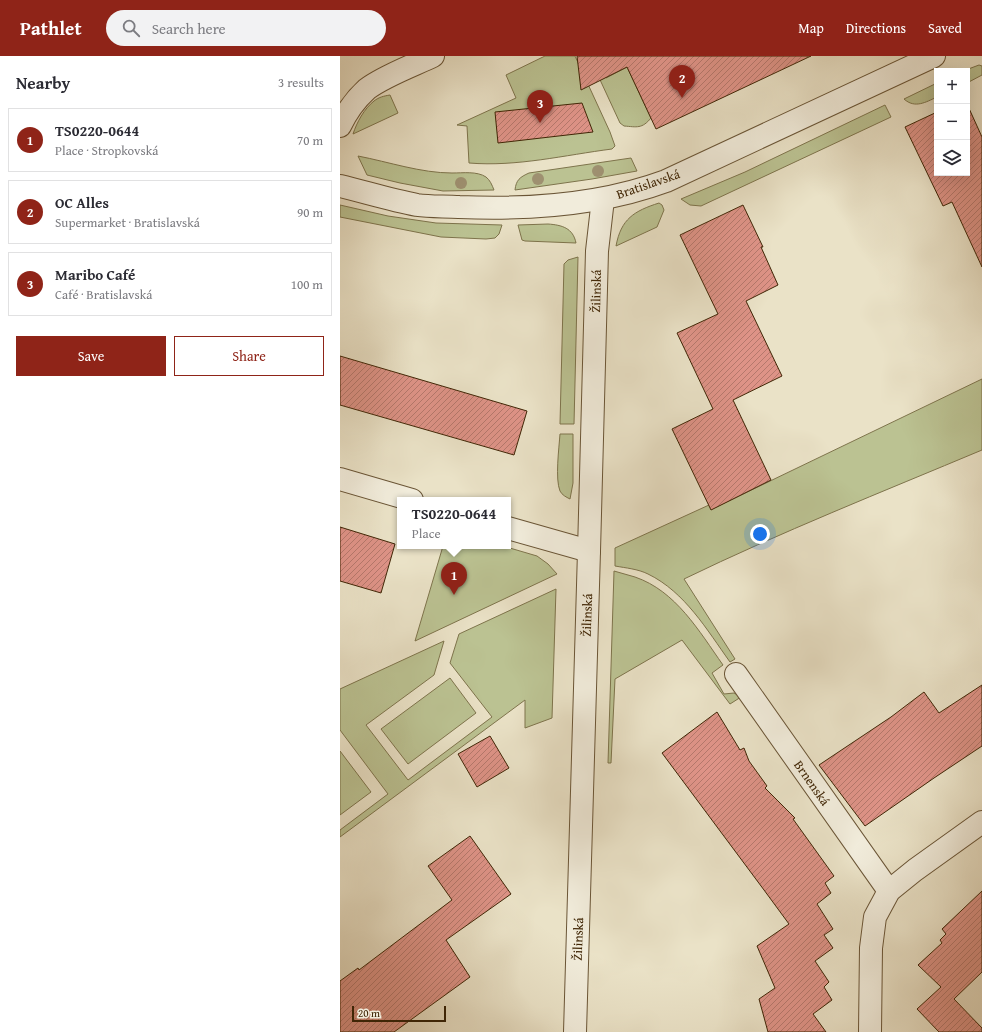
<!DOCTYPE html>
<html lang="en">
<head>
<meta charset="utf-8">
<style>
	body { margin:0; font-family:"Gentium Book Plus",serif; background:#f2f2f3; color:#2b2b33 }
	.controls { position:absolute; right:12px; top:12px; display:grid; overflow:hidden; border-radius:0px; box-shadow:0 4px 16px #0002 }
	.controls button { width:36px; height:36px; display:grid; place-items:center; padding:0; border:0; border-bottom:1px solid #e1e1e2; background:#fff; color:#2b2b33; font:20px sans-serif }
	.scale { position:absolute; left:12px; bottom:10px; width:94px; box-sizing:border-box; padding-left:4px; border:2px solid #402606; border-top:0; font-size:11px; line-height:14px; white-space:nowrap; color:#402606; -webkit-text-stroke:3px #f1ecdb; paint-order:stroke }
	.you { position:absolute; left:420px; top:478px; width:14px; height:14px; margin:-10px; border:3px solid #fff; border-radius:50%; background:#1a73e8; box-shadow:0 0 0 6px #1a73e833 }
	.badge { display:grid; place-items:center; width:26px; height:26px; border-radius:50%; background:#8f2418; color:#fff; font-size:13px; font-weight:700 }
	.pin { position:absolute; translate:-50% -33px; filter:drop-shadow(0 1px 2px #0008) }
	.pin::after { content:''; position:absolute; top:21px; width:14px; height:12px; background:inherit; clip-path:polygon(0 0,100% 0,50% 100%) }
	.popup { position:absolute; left:57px; top:441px; width:114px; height:52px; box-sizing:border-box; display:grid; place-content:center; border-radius:0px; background:#fff; filter:drop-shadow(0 1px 3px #0005); font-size:13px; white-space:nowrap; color:#7c7c81 }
	.popup b { font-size:15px; color:#2b2b33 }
	.popup::after { content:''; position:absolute; left:50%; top:100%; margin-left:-8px; border:8px solid transparent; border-top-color:#fff }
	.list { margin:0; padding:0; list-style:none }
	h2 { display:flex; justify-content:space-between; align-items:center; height:52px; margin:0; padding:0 16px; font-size:17px }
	h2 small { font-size:13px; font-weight:400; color:#7c7c81 }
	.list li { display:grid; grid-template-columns:26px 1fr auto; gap:12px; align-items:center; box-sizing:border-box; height:64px; margin:0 8px 8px; padding:0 8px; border:1px solid #e1e1e2; border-radius:0px }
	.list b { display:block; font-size:15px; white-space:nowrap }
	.list p { margin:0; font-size:13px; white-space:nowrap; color:#7c7c81 }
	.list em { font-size:13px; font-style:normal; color:#7c7c81 }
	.actions { display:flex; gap:8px; padding:12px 16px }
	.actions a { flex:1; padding:9px 0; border:1px solid #8f2418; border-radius:0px; text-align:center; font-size:14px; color:#8f2418 }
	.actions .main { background:#8f2418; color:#fff }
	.icon { flex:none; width:22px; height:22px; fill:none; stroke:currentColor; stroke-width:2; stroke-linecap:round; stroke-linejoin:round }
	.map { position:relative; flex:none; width:642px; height:976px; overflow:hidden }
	header { display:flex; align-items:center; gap:24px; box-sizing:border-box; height:56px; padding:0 20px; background:#8f2418; color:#fff }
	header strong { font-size:19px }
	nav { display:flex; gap:22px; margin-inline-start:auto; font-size:14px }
	.search { width:280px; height:36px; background:#f2f2f3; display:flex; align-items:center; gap:10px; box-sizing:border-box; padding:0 14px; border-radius:22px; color:#7c7c81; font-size:15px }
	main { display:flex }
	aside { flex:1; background:#fff }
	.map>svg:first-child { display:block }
	.green { fill:#bbc292; stroke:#7e744c }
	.building { fill:url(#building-hatch); stroke:#402606 }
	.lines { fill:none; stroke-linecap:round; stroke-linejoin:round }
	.street-casing { stroke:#6a5536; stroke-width:24 }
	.street { stroke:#f1ecdb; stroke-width:22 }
	.tree { fill:#9e9070 }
	.labels { text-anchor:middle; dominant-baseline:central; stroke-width:3; stroke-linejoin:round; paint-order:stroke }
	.street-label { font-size:13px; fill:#402606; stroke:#f1ecdb }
</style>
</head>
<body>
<header>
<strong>Pathlet</strong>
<div class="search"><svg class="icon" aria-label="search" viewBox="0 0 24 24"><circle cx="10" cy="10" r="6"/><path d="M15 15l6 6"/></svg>Search here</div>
<nav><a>Map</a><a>Directions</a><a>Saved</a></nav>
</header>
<main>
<aside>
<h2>Nearby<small>3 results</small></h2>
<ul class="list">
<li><span class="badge">1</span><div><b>TS0220-0644</b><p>Place · Stropkovská</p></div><em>70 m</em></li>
<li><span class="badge">2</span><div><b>OC Alles</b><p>Supermarket · Bratislavská</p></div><em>90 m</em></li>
<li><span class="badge">3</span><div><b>Maribo Café</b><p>Café · Bratislavská</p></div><em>100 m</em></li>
</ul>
<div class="actions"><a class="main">Save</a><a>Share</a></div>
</aside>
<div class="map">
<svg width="642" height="976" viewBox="0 0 642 976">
	<defs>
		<pattern id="building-hatch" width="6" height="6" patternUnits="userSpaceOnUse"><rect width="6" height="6" fill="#de9387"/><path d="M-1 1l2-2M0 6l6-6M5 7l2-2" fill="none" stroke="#b5786c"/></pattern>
	</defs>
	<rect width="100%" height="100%" fill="#eae2c7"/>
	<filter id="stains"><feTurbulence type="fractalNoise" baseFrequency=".005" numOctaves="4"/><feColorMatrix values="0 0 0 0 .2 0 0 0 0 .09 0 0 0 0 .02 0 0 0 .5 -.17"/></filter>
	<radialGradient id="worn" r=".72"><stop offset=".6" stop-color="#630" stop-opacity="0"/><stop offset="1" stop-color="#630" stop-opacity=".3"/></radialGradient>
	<g class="green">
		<path d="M205,0h30l35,76 5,14 -3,3c-47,6 -95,18 -143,14l-2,-37 -10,-1 59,-27 -10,-23z"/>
		<path d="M249,0h7l10,22 21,-11 24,51c-9,11 -14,9 -27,8l-4,-3z"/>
		<path d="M639,9l3,1v9l-15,8v-12h-4z"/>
		<path d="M597,27v14c-11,5 -22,12 -33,2z"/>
		<path d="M50,39l8,18 -45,21c4,-12 11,-25 21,-33 5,-4 10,-5 16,-6z"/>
		<path d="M545,49l6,12 -190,89 -11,-1 -9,-6 64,-27z"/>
		<path d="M18,100c31,6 63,17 94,17 11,0 25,-2 34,4 4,3 6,8 8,13l-51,1 -43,-8 -33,-8z"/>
		<path d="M291,102l6,13 -45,8 -77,11c1,-10 5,-13 14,-17z"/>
		<path d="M319,147l3,2 2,5 -7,17 -41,19c5,-27 18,-35 43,-43z"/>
		<path d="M0,149l48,11 48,7 66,2 -3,9 -4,4 -9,1 -45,-2 -101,-20z"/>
		<path d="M208,168c14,1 25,4 28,19l-51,-2 -3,-1 -4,-15z"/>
		<path d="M238,201l-4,167h-14l4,-160 4,-4z"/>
		<path d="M642,323v71c-100,42 -201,82 -298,129l51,80 -5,3c-23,-32 -45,-70 -82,-88 -10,-5 -22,-6 -33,-8v-18l94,-43 3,4z"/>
		<path d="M220,378h13v49l-3,16c-4,-2 -8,-4 -10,-8 -5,-12 -1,-43 0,-57z"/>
		<path d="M103,490h60l34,10 11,8 9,10 -142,67z"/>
		<path d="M274,515c7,2 14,4 21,6 41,14 64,54 88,88l-11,8 12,21 10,-1 7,4 -11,7 -48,-64 -67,39 -4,84h-3z"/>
		<path d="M216,533l-4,129 -27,10v-28l-185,137v-7l48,-36 -48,-64v-41l104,-48 -10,34 -68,50 42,55 84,-63 -42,-54 9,-29z"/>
		<path d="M110,622l26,35 -68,51 -27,-35z"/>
		<path d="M0,695l31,41 -31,23z"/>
	</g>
	<g class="building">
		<path d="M237,0h234l-155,73 -29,-62 -46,23z"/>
		<path d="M242,47l11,29 -95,11 -3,-31z"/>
		<path d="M627,48l15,33v130l-30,-65 -9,4 -38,-79 32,-15v61h30z"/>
		<path d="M403,149l20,42h-2l17,38 -32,16 36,75 -49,24 38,80 -60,30 -39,-81 41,-20 -36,-76 41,-19 -38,-79z"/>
		<path d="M0,300l187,55 -13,44 -174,-50z"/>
		<path d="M0,471l55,17 -14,49 -41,-12z"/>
		<path d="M642,629v61l-48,32 -69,48 -46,-61 72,-48 33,-25 15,21z"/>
		<path d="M377,656l23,38 4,-2 5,13 18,25 -2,2 30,30 -2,1 41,57 -9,7 6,10 -14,11 16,25 -9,6 9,13 -18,13 14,21 -5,5 8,13 -19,14 13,18h-58l-9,-33 16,-11 -18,-42 32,-22 -25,-34 -102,-137z"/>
		<path d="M150,680l19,32 -32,19 -19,-33z"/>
		<path d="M130,780l41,58 -65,46 24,37 -76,55h-54v-51l18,-13 1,2 93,-70 -24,-34z"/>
		<path d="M642,835v81l-28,27 28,29v4h-43l-22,-23 24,-22 -23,-22 24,-22 -2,-3 6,-6 -4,-5z"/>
	</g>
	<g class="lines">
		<g class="street-casing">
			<g id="street">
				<path d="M0,70c6,-13 16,-27 27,-37 17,-13 47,-24 66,-33"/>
				<path d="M0,130c25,6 51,14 77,19 13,2 29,1 42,2 70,3 142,-2 207,-26l268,-125"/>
				<path d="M0,423l72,21"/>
				<path d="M168,472l81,23"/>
				<path d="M396,618l153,217"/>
				<path d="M235,976l14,-481 8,-300 6,-52"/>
				<path d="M530,976l1,-84 4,-31 14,-26 26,-21 67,-48"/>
			</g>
		</g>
		<use href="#street" class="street"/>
	</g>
	<g class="tree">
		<circle cx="258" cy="115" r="6"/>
		<circle cx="198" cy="123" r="6"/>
		<circle cx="121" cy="127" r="6"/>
	</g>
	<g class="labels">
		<g class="street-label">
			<text transform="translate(308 128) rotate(-19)">Bratislavská</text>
			<text transform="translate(256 235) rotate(-89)">Žilinská</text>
			<text transform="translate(247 559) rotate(-88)">Žilinská</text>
			<text transform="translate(472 727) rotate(55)">Brnenská</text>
			<text transform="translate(238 883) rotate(-88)">Žilinská</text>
		</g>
	</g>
	<rect width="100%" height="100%" filter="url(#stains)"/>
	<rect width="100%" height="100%" fill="url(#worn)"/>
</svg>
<div class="controls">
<button>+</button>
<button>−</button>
<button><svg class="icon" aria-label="layers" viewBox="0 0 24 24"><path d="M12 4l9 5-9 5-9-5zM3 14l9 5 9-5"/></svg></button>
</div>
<div class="scale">20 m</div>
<div class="you"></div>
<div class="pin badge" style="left:114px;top:539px">1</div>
<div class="popup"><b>TS0220-0644</b>Place</div>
<div class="pin badge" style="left:342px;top:42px">2</div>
<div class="pin badge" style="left:200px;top:67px">3</div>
</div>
</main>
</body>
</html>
